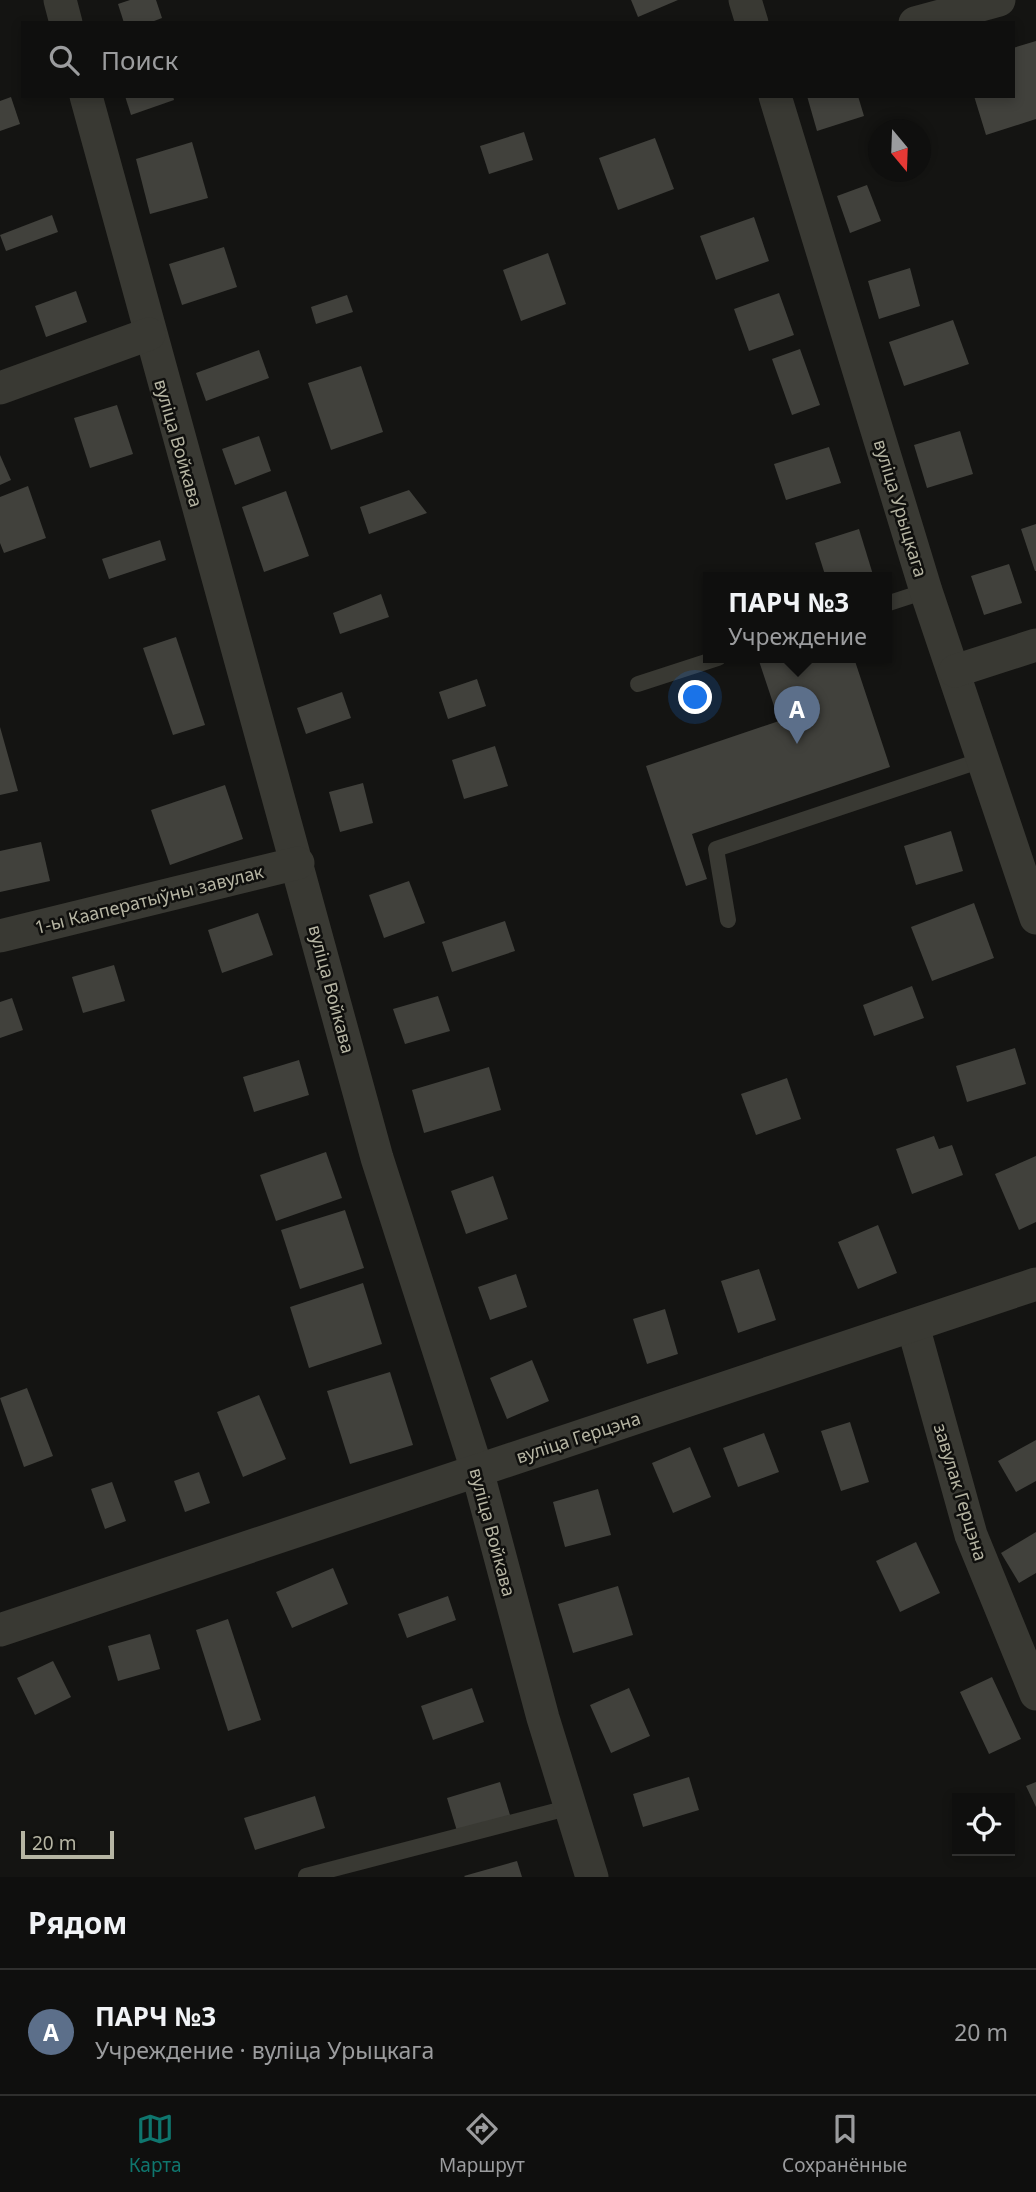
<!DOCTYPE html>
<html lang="ru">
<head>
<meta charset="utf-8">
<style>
	body { margin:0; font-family:"Noto Sans",sans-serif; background:#1d1d1c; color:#f1f3f6 }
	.controls { position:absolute; right:21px; bottom:21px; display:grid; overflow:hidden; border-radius:0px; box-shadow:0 4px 10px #0003 }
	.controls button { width:63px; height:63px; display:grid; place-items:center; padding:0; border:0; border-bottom:2px solid #2f2f2e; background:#0f0f0e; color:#f1f3f6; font:35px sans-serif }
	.compass { position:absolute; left:868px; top:119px; width:63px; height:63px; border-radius:50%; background:#0f0f0e; box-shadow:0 4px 10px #0003; rotate:161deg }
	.scale { position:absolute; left:21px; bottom:18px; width:93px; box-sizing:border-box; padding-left:7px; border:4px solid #b6b5a3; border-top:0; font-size:19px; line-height:24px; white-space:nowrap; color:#b6b5a3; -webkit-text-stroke:5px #0f0f0d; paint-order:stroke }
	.you { position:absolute; left:696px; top:698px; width:24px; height:24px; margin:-18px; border:5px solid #fff; border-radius:50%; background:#1a73e8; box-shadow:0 0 0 10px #1a73e833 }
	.badge { display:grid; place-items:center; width:46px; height:46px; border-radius:50%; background:#0f766e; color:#fff; font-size:23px; font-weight:700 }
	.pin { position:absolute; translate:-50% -58px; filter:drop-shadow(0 2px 4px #0008) }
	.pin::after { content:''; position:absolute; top:37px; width:24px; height:21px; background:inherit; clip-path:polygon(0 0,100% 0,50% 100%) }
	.popup { position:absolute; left:703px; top:572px; width:189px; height:91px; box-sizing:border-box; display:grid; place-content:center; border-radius:0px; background:#0f0f0e; filter:drop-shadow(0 2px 5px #0005); font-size:23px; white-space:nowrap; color:#9b9c9e }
	.popup b { font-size:26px; color:#f1f3f6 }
	.popup::after { content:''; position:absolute; left:50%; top:100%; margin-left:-14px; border:14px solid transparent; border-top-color:#0f0f0e }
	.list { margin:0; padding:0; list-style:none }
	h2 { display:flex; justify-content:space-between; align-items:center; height:91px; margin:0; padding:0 28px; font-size:30px }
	h2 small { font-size:23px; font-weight:400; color:#9b9c9e }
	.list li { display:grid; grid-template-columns:46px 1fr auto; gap:21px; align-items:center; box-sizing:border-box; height:126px; padding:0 28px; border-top:2px solid #2f2f2e }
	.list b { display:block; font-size:26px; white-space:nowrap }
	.list p { margin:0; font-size:23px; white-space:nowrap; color:#9b9c9e }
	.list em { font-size:23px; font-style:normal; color:#9b9c9e }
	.icon { flex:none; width:38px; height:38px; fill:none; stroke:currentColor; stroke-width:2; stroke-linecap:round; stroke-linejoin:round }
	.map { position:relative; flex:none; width:1036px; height:1877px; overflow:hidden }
	.search { position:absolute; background:#0f0f0e; box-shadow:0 4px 10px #0003; left:21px; right:21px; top:21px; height:77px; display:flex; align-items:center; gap:18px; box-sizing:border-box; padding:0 24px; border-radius:0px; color:#9b9c9e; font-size:26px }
	.sheet { height:217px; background:#0f0f0e }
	nav { display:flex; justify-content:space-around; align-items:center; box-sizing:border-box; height:98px; border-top:2px solid #2f2f2e; background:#0f0f0e; font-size:19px; color:#9b9c9e }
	nav a { display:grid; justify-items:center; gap:4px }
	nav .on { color:#0f766e }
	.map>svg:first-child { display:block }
	.building { fill:#41413c }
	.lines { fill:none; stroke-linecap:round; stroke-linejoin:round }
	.lane { stroke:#393933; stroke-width:16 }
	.street { stroke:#393933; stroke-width:33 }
	.labels { text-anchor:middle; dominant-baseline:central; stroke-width:5; stroke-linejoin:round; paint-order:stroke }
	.street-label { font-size:18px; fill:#b6b5a3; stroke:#0f0f0d }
</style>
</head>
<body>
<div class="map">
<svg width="1036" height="1877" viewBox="0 0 1036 1877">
	<rect width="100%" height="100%" fill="#141412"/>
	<g class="building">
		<path d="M130,0h26l6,18 -13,5h-25l-6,-19z"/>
		<path d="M631,0h47l-40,17z"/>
		<path d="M1036,41v78l-50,16 -12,-39h39v-48z"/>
		<path d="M125,96h48l1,4 -43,15z"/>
		<path d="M807,96h51l6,20 -47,15z"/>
		<path d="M11,97l9,27 -20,7v-30z"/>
		<path d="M524,132l9,28 -44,14 -9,-28z"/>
		<path d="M655,138l19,51 -56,21 -19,-52z"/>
		<path d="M192,142l16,56 -58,16 -14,-55z"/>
		<path d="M867,185l14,36 -31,12 -13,-37z"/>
		<path d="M52,215l6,17 -52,19 -6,-16z"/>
		<path d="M754,217l15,44 -53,19 -16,-44z"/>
		<path d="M224,247l13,40 -55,18 -13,-41z"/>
		<path d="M548,253l18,51 -45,17 -18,-51z"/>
		<path d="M910,268l10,38 -41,13 -11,-38z"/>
		<path d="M76,291l11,31 -41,15 -11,-31z"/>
		<path d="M779,293l15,42 -45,16 -15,-42z"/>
		<path d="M347,295l6,17 -37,12 -5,-17z"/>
		<path d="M953,320l16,44 -65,22 -15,-44z"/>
		<path d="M800,349l20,56 -28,10 -20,-56z"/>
		<path d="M259,350l10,28 -63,23 -10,-28z"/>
		<path d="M361,366l22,66 -52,18 -23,-67z"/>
		<path d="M117,405l16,49 -43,14 -16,-50z"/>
		<path d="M960,431l13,43 -46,14 -13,-43z"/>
		<path d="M259,436l12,35 -36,14 -13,-36z"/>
		<path d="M829,447l12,36 -55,17 -12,-36z"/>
		<path d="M0,455l11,25 -11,5z"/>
		<path d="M28,486l18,52 -42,15 -4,-10v-46z"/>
		<path d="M409,490l18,23 -58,21 -9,-27z"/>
		<path d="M286,491l23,65 -45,16 -22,-65z"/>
		<path d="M1036,524v47h-1l-14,-42z"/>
		<path d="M859,529l15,49h-48l-11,-35z"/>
		<path d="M160,540l6,20 -57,19 -7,-20z"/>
		<path d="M1009,564l13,39 -38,12 -13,-39z"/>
		<path d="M381,594l8,23 -49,17 -7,-21z"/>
		<path d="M176,637l29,88 -32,10 -30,-87z"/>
		<path d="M758,658h96l36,109 -198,67 15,45 -21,7 -40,-120 133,-45z"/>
		<path d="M477,679l9,27 -38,13 -9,-27z"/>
		<path d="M342,692l9,26 -45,16 -9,-26z"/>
		<path d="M0,727l18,64 -18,4z"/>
		<path d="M495,746l13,40 -44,13 -12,-39z"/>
		<path d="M363,783l10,40 -33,9 -11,-40z"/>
		<path d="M225,785l18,54 -73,26 -19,-55z"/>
		<path d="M951,831l12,40 -47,14 -12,-39z"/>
		<path d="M41,842l9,39 -50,11v-41z"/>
		<path d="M409,881l16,42 -41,15 -15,-43z"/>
		<path d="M974,903l20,55 -62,23 -21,-54z"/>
		<path d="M258,913l15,42 -51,18 -14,-43z"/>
		<path d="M505,921l10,30 -63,21 -10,-30z"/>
		<path d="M114,965l11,36 -42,12 -11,-36z"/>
		<path d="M912,986l12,32 -50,18 -11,-31z"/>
		<path d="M438,996l12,35 -45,13 -12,-35z"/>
		<path d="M12,998l11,32 -23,8v-36z"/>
		<path d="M1015,1048l11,36 -59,18 -11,-36z"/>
		<path d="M299,1060l10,35 -55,17 -11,-35z"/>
		<path d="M489,1067l12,43 -77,23 -12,-43z"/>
		<path d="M787,1078l14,41 -45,16 -15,-41z"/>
		<path d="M934,1136l5,13 13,-4 11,30 -51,19 -16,-45z"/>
		<path d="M326,1152l16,46 -66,23 -16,-46z"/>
		<path d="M1036,1156v66l-17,8 -24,-56z"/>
		<path d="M493,1176l15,43 -42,15 -15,-43z"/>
		<path d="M345,1210l19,58 -64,21 -19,-59z"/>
		<path d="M878,1225l19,48 -39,16 -20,-47z"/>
		<path d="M759,1269l17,51 -38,13 -17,-52z"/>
		<path d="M516,1274l11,33 -37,13 -12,-33z"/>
		<path d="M363,1283l19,61 -73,24 -19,-61z"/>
		<path d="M665,1309l13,45 -31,10 -14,-45z"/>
		<path d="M532,1360l17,41 -42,18 -17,-41z"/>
		<path d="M390,1372l23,73 -63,19 -23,-73z"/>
		<path d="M27,1388l26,68 -29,11 -24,-69z"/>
		<path d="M259,1395l27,64 -43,18 -26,-65z"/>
		<path d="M850,1422l19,60 -28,9 -20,-60z"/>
		<path d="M764,1433l15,39 -41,15 -15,-39z"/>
		<path d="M1036,1440v41l-20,11 -18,-31z"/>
		<path d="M690,1447l21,50 -38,16 -21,-50z"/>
		<path d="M199,1472l11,31 -25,9 -11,-31z"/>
		<path d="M112,1482l14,39 -21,8 -14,-40z"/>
		<path d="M598,1489l13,46 -46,12 -12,-45z"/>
		<path d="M1036,1532v41l-17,10 -18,-30z"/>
		<path d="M916,1542l24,51 -40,19 -24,-51z"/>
		<path d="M333,1568l15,36 -56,24 -16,-36z"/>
		<path d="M618,1586l15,49 -60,18 -15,-49z"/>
		<path d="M448,1596l8,24 -49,18 -9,-24z"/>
		<path d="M228,1619l33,101 -33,11 -32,-101z"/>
		<path d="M150,1634l10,35 -42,12 -10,-35z"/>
		<path d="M53,1661l18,36 -36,18 -18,-37z"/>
		<path d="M992,1677l29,62 -32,15 -29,-62z"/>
		<path d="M472,1688l12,34 -51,18 -12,-34z"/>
		<path d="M629,1688l21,48 -39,17 -21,-48z"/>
		<path d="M689,1777l10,33 -56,17 -10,-33z"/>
		<path d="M500,1782l10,33 -53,16 -10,-33z"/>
		<path d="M1036,1782v25l-10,-21z"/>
		<path d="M315,1796l10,32 -70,22 -11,-32z"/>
		<path d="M517,1861l5,16h-57l-1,-1z"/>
	</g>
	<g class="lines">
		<g class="lane">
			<path d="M886,604l40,-13"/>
			<path d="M638,684l80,-26"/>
			<path d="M728,920l-12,-71 269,-90"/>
			<path d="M306,1876l265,-69"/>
		</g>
		<g class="street">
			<path d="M60,0l6,23"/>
			<path d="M745,0l7,23"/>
			<path d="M915,23l84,-23"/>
			<path d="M86,96l291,1062 100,312 66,248 49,159"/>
			<path d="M775,96l151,495 110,327"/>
			<path d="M0,388l149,-54"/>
			<path d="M955,671l81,-26"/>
			<path d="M0,936l298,-73"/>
			<path d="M913,1326l58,209 65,159"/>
			<path d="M0,1630l1036,-346"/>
		</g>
	</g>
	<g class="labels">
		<g class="street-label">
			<text transform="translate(179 443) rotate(74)">вуліца Войкава</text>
			<text transform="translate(901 508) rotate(73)">вуліца Урыцкага</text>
			<text transform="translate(149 899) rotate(-14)">1-ы Кааператыўны завулак</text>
			<text transform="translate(332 989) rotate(75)">вуліца Войкава</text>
			<text transform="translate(578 1437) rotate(-18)">вуліца Герцэна</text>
			<text transform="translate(961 1492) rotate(73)">завулак Герцэна</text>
			<text transform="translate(493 1532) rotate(75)">вуліца Войкава</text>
		</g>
	</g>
</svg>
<div class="controls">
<button><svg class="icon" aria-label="locate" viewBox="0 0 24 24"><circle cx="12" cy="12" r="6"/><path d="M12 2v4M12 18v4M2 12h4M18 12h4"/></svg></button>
</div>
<svg class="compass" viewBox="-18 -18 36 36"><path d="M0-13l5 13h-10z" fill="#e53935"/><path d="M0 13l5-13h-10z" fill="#9b9c9e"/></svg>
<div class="scale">20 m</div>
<div class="you"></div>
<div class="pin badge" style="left:797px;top:744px;background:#5c6f8a">A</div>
<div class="popup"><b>ПАРЧ №3</b>Учреждение</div>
<div class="search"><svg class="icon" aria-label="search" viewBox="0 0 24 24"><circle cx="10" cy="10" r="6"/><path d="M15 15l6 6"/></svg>Поиск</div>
</div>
<section class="sheet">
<h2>Рядом<small></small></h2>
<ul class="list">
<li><span class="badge" style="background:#5c6f8a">A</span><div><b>ПАРЧ №3</b><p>Учреждение · вуліца Урыцкага</p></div><em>20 m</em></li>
</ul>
</section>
<nav>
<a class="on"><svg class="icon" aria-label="map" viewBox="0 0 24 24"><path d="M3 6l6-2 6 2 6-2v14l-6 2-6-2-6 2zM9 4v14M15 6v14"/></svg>Карта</a>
<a><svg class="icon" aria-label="directions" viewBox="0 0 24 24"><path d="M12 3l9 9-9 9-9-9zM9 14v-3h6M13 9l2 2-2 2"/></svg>Маршрут</a>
<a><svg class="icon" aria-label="saved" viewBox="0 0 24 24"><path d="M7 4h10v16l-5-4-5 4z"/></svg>Сохранённые</a>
</nav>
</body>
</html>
